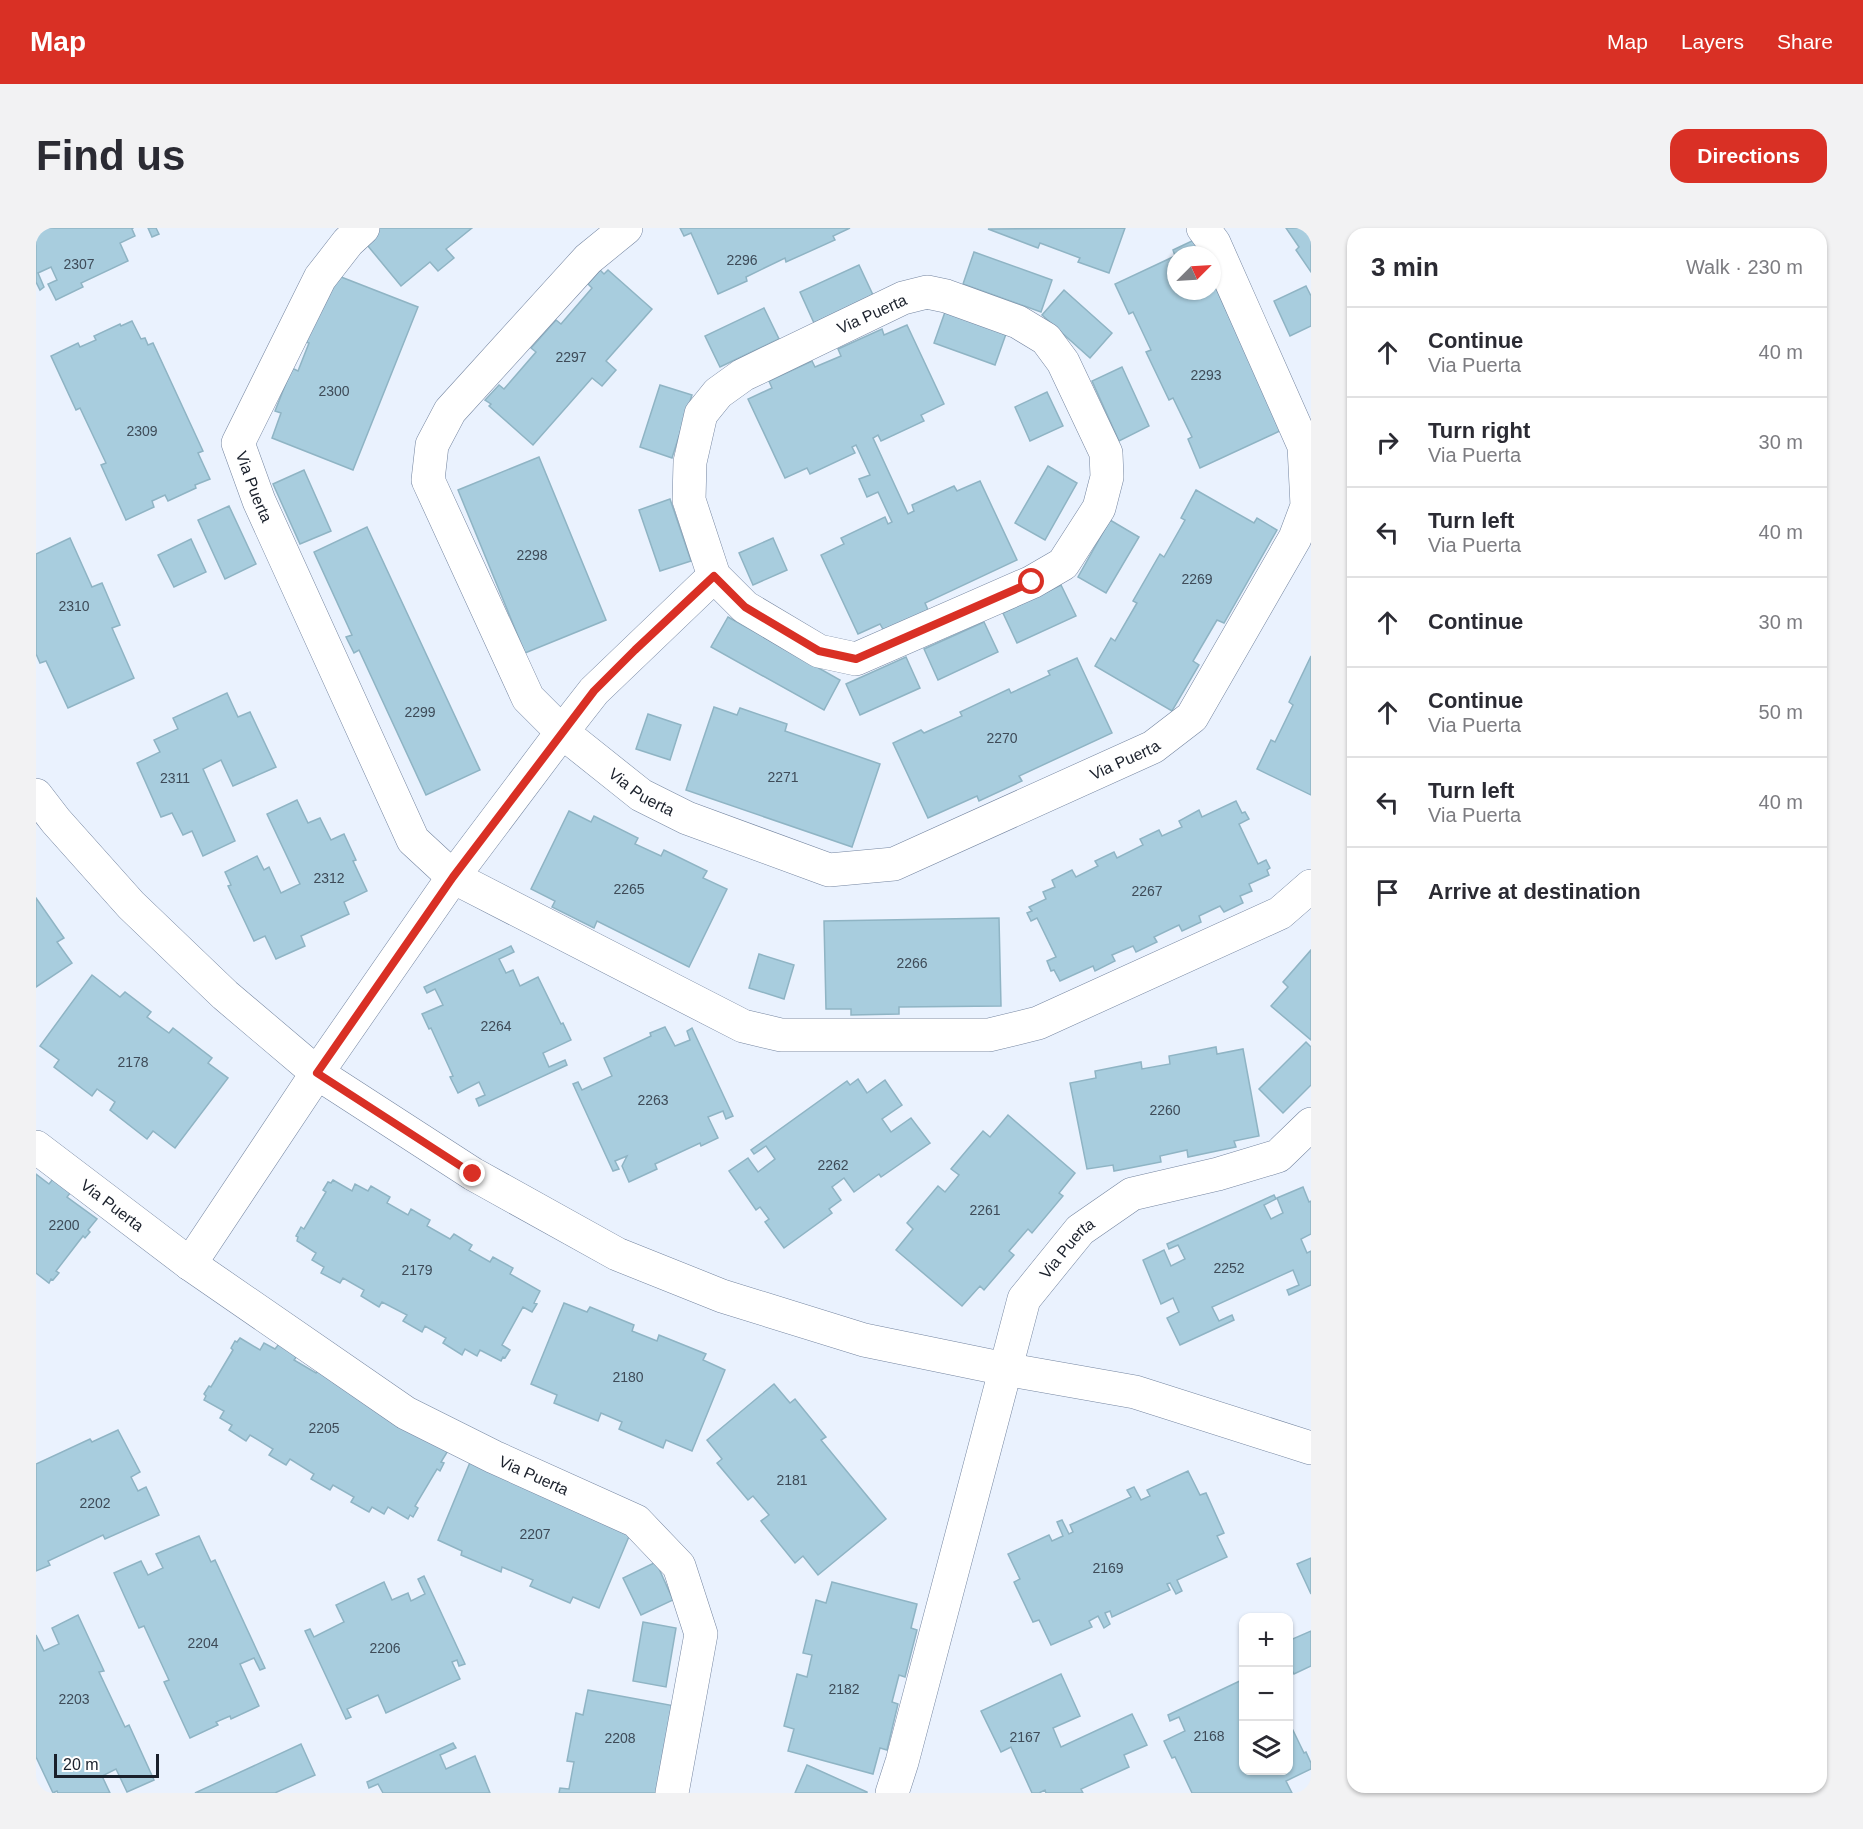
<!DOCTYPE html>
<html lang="en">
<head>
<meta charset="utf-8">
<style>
	body { margin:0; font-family:Arial,sans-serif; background:#f2f2f3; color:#2b2b33 }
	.controls { position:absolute; right:18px; bottom:18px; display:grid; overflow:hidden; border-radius:12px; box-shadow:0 2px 4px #0004 }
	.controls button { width:54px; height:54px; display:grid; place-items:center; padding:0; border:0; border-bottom:2px solid #e1e1e2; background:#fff; color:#2b2b33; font:30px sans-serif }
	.compass { position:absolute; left:1131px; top:18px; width:54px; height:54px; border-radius:50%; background:#fff; box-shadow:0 2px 4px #0004; rotate:66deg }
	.scale { position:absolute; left:18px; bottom:15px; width:105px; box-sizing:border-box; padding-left:6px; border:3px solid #1a202b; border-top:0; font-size:16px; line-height:21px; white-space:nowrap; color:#1a202b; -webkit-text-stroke:4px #fff; paint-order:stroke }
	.stop { position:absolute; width:18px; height:18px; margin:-14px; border:4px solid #d93025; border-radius:50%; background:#fff }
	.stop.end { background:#d93025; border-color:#fff; box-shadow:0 2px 6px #0008 }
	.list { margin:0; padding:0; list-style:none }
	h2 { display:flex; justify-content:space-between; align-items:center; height:78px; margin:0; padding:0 24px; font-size:26px }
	h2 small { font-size:20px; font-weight:400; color:#7c7c81 }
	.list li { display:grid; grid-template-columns:39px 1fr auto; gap:18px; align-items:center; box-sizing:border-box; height:90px; padding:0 24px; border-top:2px solid #e1e1e2 }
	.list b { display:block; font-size:22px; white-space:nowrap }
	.list p { margin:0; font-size:20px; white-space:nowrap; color:#7c7c81 }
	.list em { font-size:20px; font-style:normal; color:#7c7c81 }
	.icon { flex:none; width:33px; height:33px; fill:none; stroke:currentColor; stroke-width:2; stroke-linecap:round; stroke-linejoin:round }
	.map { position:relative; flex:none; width:1275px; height:1565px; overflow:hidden; border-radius:18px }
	header { display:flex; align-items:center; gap:36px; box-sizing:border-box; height:84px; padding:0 30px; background:#d93025; color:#fff }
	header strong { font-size:28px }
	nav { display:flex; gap:33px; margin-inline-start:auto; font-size:21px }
	.intro { display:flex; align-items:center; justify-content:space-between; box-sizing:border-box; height:144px; padding:0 36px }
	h1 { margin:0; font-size:42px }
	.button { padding:15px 27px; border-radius:18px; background:#d93025; color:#fff; font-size:21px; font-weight:700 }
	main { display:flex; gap:36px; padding:0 36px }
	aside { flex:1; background:#fff; border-radius:18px; box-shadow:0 2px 4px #0004 }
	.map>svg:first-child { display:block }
	.building { fill:#a8cdde; stroke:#8fb4c4; stroke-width:1.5 }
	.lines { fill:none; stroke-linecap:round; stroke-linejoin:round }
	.minor-casing { stroke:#7485a0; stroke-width:34 }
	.minor { stroke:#fff; stroke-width:33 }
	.route { stroke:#d93025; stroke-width:8 }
	.labels { text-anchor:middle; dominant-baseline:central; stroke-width:4.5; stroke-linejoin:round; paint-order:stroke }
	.number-label { font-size:14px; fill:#3e4b58 }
	.street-label { font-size:16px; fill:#1a202b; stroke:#fff }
</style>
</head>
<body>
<header>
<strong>Map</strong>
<nav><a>Map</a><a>Layers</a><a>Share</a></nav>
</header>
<div class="intro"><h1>Find us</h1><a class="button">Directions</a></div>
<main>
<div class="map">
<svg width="1275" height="1565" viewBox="0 0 1275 1565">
	<rect width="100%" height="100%" fill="#eaf2fe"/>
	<g class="building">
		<path d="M0,0h97l-1,1 3,7 -15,7 8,18 -47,22 2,4 -27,13 -8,-16 9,-4 -6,-13 -13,6 6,14 -4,3 -4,-8z"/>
		<path d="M112,0h8l3,6 -7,3z"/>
		<path d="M332,0h104l-26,21 8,9 -16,13 -8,-9 -29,24 -38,-46z"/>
		<path d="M644,0h170l-17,8 2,4 -49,22 -1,-4 -39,19 1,4 -29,13 -27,-61 -7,3z"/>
		<path d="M1089,0l-16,45 -31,-11 2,-4 -40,-15 -2,5 -50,-19z"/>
		<path d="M1250,0h25v44l-15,-22 3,-3z"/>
		<path d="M1158,12l6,15h-24v36h36v-11l70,150 -82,38 -12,-29 4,-2 -19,-39 -4,2 -23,-48 5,-2 -18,-38 -4,2 -14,-30 60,-28 -2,-6z"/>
		<path d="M938,24l78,28 -11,32 -78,-28z"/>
		<path d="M823,37l14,30 -59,28 -14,-31z"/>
		<path d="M564,42l4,4 4,-4 44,39 -46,52 10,9 -14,16 -10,-8 -59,67 -44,-39 2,-2 -6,-4 14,-15 5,4 32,-37 -5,-4 25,-28 5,4 31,-36 -4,-4z"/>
		<path d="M300,47l82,32 -65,163 -81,-32 9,-25 -6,-2 17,-43 6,3 11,-28 -7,-2z"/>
		<path d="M1270,58l5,10v30l-21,10 -16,-35z"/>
		<path d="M1028,62l48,43 -22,25 -48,-43z"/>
		<path d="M728,80l15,31 -59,28 -15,-31z"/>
		<path d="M909,84l61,22 -11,31 -61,-22z"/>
		<path d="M96,93l9,18 4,-1 3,7 5,-2 50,108 -5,2 12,26 -15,6 1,3 -28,13 -3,-6 -13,6 2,6 -28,13 -25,-55 5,-2 -26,-55 -4,2 -25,-54 27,-13 2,4 16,-7 -2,-4 26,-12 1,2z"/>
		<path d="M871,97l37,79 -23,11 3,6 -43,20 -3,-6 -5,3 35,76 6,-3 -2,-6 42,-19 3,5 23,-10 37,79 -92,43 3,7 -44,21 -4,-7 -22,10 -37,-79 23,-11 -3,-6 44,-21 3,7 4,-2 -14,-30 -11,5 -8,-18 11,-4 -14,-30 -4,2 3,6 -45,21 -3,-6 -22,10 -37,-79 24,-11 -3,-7 43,-20 3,6 26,-11 -3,-7 44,-20 2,6z"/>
		<path d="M1086,139l27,59 -30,15 -27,-60z"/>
		<path d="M624,157l32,10 -20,63 -32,-11z"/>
		<path d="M1011,164l16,34 -33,15 -15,-34z"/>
		<path d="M503,229l67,163 -81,33 -67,-163z"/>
		<path d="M1012,238l29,17 -32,57 -30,-17z"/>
		<path d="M268,242l27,61 -31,13 -27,-60z"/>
		<path d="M1160,262l58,33 3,-5 20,12 -53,93 -7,-3 -24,41 6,4 -27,46 -77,-45 16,-28 4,3 22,-38 -4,-2 27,-47 4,3 21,-37 -4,-2z"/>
		<path d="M634,271l21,62 -31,10 -21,-61z"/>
		<path d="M193,278l27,58 -31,15 -27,-59z"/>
		<path d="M1074,292l29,17 -33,56 -28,-16z"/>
		<path d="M331,299l113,243 -54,25 -67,-145 -5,3 -8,-16 6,-2 -38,-83z"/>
		<path d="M34,310l22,49 10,-4 18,42 -8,3 22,50 -66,30 -22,-47 -6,2 -4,-9v-100z"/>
		<path d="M737,310l14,32 -34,15 -14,-32z"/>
		<path d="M155,311l15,33 -32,15 -16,-32z"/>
		<path d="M1025,357l15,31 -59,27 -14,-30z"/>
		<path d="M692,389l112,63 -16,30 -113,-63z"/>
		<path d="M948,394l14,30 -60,28 -14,-31z"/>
		<path d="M1275,428v139l-54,-26 14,-29 4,2 18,-37 -4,-3z"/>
		<path d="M870,429l14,31 -60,27 -14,-31z"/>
		<path d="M1041,430l35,75 -93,43 3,5 -43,20 -2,-5 -49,22 -35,-75 28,-13 3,3 38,-17 -2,-4 49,-23 2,4 39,-18 -2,-4z"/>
		<path d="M191,465l11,24 12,-5 26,55 -43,19 -12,-26 -18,9 32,72 -32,15 -11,-25 -9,4 -11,-22 -11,4 -24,-54 23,-11 -6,-12 24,-11 -5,-11z"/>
		<path d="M678,479l23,8 3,-7 47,16 -2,7 95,33 -28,83 -166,-57z"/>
		<path d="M612,486l33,11 -11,35 -34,-11z"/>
		<path d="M261,572l11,23 12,-5 11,22 13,-6 12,26 -3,1 14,30 -23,11 5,12 -48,22 4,10 -29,13 -11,-23 -11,5 -26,-55 3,-1 -6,-13 32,-16 7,14 5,-3 12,26 19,-9 -33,-70z"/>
		<path d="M1200,573l6,12 3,-1 4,7 -10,5 19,40 8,-4 4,8 -3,2 2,5 -20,9 3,7 -12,5 3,7 -19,9 -4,-6 -21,10 2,6 -19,9 -3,-6 -25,12 3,5 -21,10 -3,-6 -21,9 3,6 -20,10 -2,-5 -33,15 -6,-11 -3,1 -4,-10 9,-4 -19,-39 -6,3 -4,-8 5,-2 -3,-4 17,-8 -3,-7 12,-5 -3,-7 20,-10 4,7 22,-11 -3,-5 19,-9 3,6 26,-13 -3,-6 19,-9 3,6 20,-9 -3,-6 20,-11 3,7z"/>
		<path d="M533,583l22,11 3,-6 44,22 -3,6 26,12 3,-6 43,21 -4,7 24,11 -38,78 -92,-46 -3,7 -42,-21 3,-6 -24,-12z"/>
		<path d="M0,670l28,40 -7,4 15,21 -36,24z"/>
		<path d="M963,690l2,88 -102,1v7l-48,1v-6h-25l-2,-88z"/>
		<path d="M475,718l3,6 -15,7 7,14 7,-3 7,16 18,-9 23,47 2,-1 8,17 -28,13 6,14 16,-7 2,5 -88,41 -3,-7 9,-4 -6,-13 -21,11 -8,-16 3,-1 -22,-48 -2,1 -7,-15 21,-9 -8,-16 -8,4 -3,-6z"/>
		<path d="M1275,722v90l-40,-34 17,-19 -5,-5z"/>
		<path d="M723,726l35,11 -10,34 -35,-11z"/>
		<path d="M56,747l28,22 5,-5 26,20 -4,5 22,16 4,-5 39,30 -4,5 20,15 -53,70 -22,-17 -6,8 -37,-29 5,-8 -18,-13 -5,7 -38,-29 5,-7 -19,-14z"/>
		<path d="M629,799l10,19 15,-6 -3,-9 5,-3 41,88 -7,3 -3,-8 -15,6 10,21 -17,8 -1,-3 -45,21 2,5 -28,13 -7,-16 5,-10 -12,5 4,8 -6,2 -40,-87 5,-2 4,8 30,-14 -8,-18 47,-22 -1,-3z"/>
		<path d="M1270,814l5,5v38l-28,28 -24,-24z"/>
		<path d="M1180,819l1,7 26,-5 16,87 -25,5 2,6 -48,10 -1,-7 -27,6 1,6 -47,9 -1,-6 -26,4 -17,-86 26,-5 -1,-7 46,-9 1,7 28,-5 -1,-8z"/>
		<path d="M822,851l9,14 18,-13 17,25 -20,14 9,13 20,-14 19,25 -49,34 -2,-3 -25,18 -10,-14 -12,9 9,13 -12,9 3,4 -48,35 -19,-26 4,-3 -9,-12 -4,3 -27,-39 19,-13 10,14 17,-13 -9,-13 -12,8 -3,-4 96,-69 3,4z"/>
		<path d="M972,887l67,58 -16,20 4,3 -31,37 -4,-4 -19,22 5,4 -30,35 -4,-4 -18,20 -66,-56 17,-21 -6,-6 31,-37 7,6 14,-17 -8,-6 32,-38 7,6z"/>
		<path d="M0,946l13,10 4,-5 18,13 -4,5 30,22 -9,11 2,2 -5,6 -2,-2 -27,35 3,2 -6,7 -2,-1 -2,4 -13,-10z"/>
		<path d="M297,952l19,11 3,-7 13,7 3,-5 19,11 -3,6 21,12 3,-6 19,11 -3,6 23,13 4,-5 18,11 -3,5 21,12 3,-5 20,11 -3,6 30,17 -6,12 3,1 -5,8 -9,-5 -21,38 8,5 -5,8 -2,-1 -2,4 -21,-11 -3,6 -12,-7 -3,6 -19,-12 3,-5 -21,-12 -3,6 -19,-11 4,-6 -25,-13 -3,5 -18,-11 3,-6 -21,-12 -3,5 -19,-10 3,-6 -12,-7 4,-7 -19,-12 1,-4 -2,-1 5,-9 3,2 22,-37 -3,-2 5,-8 3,1z"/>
		<path d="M1267,959l6,15 2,-1v33l-10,5 6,14 4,-2v34l-22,10 -2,-5 12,-5 -6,-15 -81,37 7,14 13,-6 2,5 -54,25 -13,-27 12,-6 -6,-14 -12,6 -18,-44 21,-10 7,16 14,-7 -7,-14 -9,4 -2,-5 107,-49 2,4 -12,6 7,14 12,-6 -6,-15z"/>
		<path d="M528,1075l23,9 3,-5 44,18 -2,6 25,10 2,-6 47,19 -3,6 22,10 -33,81 -26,-11 -3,8 -44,-19 3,-7 -21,-9 -3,8 -44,-18 3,-8 -26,-11z"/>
		<path d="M204,1110l20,12 4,-7 11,6 4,-5 19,11 -4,5 22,13 3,-5 18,10 -3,5 115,66 -8,13 3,1 -4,8 -3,-2 -22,37 3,2 -5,9 -3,-2 -2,4 -20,-12 -4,7 -12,-7 -3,5 -18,-10 3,-5 -21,-12 -3,5 -19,-11 3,-5 -24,-15 -4,6 -17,-10 4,-6 -23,-14 -4,6 -17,-11 3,-5 -12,-7 4,-7 -20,-11 2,-4 -2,-2 5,-8 2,1 22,-37 -2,-2 4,-7 2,1z"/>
		<path d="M738,1156l16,19 5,-4 31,38 -5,3 65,79 -68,56 -15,-19 -8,7 -34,-42 8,-6 -16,-19 -5,4 -31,-37 5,-4 -15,-19z"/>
		<path d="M82,1202l22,42 -9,5 7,14 8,-4 13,28 -54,24 -2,-4 -55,26 2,4 -14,6v-107l54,-25 2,3z"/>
		<path d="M435,1232l162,67 -34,81 -26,-11 -3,6 -40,-17 3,-6 -31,-13 -1,5 -40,-17 1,-4 -24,-11z"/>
		<path d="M1152,1243l12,24 6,-2 18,40 -7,3 10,21 -50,23 5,11 -6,3 -6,-11 -3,1 3,6 -58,27 -2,-6 -5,2 5,11 -6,4 -6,-12 -9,5 3,6 -41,18 -12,-25 -6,2 -19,-40 6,-3 -12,-25 41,-19 3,6 11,-5 -6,-14 5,-2 7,14 4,-2 -3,-7 61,-28 -4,-7 7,-3 7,13 9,-4 -3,-6z"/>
		<path d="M163,1308l12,26 4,-2 50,108 -5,2 -6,-12 -14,6 19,42 -28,13 -1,-3 -14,6 2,3 -28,13 -26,-56 5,-2 -25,-54 -5,2 -25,-55 27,-12 7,14 15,-7 -7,-14z"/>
		<path d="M1275,1330v36l-14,-30z"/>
		<path d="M620,1334l17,38 -32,15 -18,-37z"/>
		<path d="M388,1348l41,88 -6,2 -2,-6 -5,2 8,17 -74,34 -8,-18 -31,14 4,8 -5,2 -41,-88 5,-2 4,8 30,-15 -8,-17 48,-23 8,18 16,-7 3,8 14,-7 -7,-15z"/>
		<path d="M796,1354l85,22 -6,24 6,2 -12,47 -6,-2 -7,27 6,2 -11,46 -7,-2 -7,26 -85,-23 6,-22 -10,-3 13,-52 10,3 5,-22 -9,-2 13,-53 10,3z"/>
		<path d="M42,1387l26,56 -5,1 26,55 4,-2 25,55 -27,12 -11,-23 -14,7 8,17h-52l-1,-2 -4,2 -17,-36v-122l8,16 15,-7 -7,-16z"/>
		<path d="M607,1394l33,6 -10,59 -33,-6z"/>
		<path d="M1275,1403v35l-17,8 -6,-12v-21z"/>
		<path d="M1025,1446l19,42 -27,12 8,19 71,-33 15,31 -23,10 5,12 -48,22 2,4h-37l-1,-3 -6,3h-7l-21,-46 -10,5 -20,-41z"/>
		<path d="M1208,1451v91h44v-50l16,33 2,-1 5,11v6l-25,12 6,12h-100l-17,-36 -3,1 -8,-17 21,-10 -6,-14 -9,4 -2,-6z"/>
		<path d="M552,1462l87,16 -17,87h-99l1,-5 9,1 5,-27 -7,-1 9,-48 7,2z"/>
		<path d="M417,1515l3,5 -16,7 6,14 29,-13 15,37h-107l-5,-9 -9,4 -2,-6z"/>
		<path d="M265,1516l14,31 -40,18h-80z"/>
		<path d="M771,1537l60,27v1h-72z"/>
	</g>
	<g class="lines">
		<g class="minor-casing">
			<g id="minor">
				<path id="s1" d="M327,0l-15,14 -28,36 -82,165 21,58 154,339 40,37 290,149 38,9h208l49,-12 242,-110 31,-27"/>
				<path id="s2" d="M590,0l-38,31 -138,152 -18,34 -4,35 100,218 34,34 79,63 46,23 142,52 65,-6 259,-117 39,-30 103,-179 12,-32 -3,-60 -90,-203 -11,-15"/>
				<path d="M891,64l19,4 72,26 28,17 17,23 43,91 1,24 -8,31 -36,56 -31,18 -176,77 -37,-8 -74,-44 -31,-31 -25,-76 1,-38 11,-48 17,-21 25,-18 160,-77z"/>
				<path d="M0,567l20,26 75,84 94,90 92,78 156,101 144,80 105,42 142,44 141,29 130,23 176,56"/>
				<path id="s3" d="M0,919l154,117 216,149 88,44 142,64 43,45 22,68 -29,159"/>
				<path d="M154,1036l127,-191 136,-196 109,-145 32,-41 120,-115"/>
				<path id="s4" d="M856,1565l10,-31 122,-463 56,-69 52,-36 86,-20 60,-18 33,-32"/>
			</g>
		</g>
		<use href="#minor" class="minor"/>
	</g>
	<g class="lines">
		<path class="route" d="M437,946l-156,-101 136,-196 141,-186 41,-41 79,-74 31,31 74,44 37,8 176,-77"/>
	</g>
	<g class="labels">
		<g class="number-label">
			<text x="706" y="32">2296</text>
			<text x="43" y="36">2307</text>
			<text x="535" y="129">2297</text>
			<text x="1170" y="147">2293</text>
			<text x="298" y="163">2300</text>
			<text x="106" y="203">2309</text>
			<text x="496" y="327">2298</text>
			<text x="1161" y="351">2269</text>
			<text x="38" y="378">2310</text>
			<text x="384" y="484">2299</text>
			<text x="966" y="510">2270</text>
			<text x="747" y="549">2271</text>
			<text x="139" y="550">2311</text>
			<text x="293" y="650">2312</text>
			<text x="593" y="661">2265</text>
			<text x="1111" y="663">2267</text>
			<text x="876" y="735">2266</text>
			<text x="460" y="798">2264</text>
			<text x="97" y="834">2178</text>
			<text x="617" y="872">2263</text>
			<text x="1129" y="882">2260</text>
			<text x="797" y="937">2262</text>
			<text x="949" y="982">2261</text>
			<text x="28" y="997">2200</text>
			<text x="1193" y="1040">2252</text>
			<text x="381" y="1042">2179</text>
			<text x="592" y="1149">2180</text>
			<text x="288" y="1200">2205</text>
			<text x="756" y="1252">2181</text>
			<text x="59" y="1275">2202</text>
			<text x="499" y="1306">2207</text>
			<text x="1072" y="1340">2169</text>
			<text x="167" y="1415">2204</text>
			<text x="349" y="1420">2206</text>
			<text x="808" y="1461">2182</text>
			<text x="38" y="1471">2203</text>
			<text x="1173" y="1508">2168</text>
			<text x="989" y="1509">2167</text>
			<text x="584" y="1510">2208</text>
		</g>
		<g class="street-label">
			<text transform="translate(836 86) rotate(-24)">Via Puerta</text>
			<text stroke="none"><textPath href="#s1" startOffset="297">Via Puerta</textPath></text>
			<text stroke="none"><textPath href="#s2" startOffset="1238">Via Puerta</textPath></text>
			<text stroke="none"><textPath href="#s2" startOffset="716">Via Puerta</textPath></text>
			<text stroke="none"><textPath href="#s3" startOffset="96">Via Puerta</textPath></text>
			<text stroke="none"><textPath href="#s4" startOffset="578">Via Puerta</textPath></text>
			<text stroke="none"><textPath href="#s3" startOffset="598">Via Puerta</textPath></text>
		</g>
	</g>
</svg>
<div class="controls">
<button>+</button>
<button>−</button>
<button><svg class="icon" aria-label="layers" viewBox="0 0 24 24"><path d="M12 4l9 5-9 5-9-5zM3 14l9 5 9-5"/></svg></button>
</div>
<svg class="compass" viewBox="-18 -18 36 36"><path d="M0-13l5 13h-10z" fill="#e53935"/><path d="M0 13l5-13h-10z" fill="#7c7c81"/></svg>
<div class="scale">20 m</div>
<div class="stop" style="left:996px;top:354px"></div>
<div class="stop end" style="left:437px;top:946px"></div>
</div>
<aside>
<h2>3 min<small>Walk · 230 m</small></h2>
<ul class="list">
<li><svg class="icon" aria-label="ahead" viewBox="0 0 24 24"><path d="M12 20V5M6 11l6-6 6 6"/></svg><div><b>Continue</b><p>Via Puerta</p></div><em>40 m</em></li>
<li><svg class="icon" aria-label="right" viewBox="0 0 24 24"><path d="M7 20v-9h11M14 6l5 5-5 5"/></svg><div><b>Turn right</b><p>Via Puerta</p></div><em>30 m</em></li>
<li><svg class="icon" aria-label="left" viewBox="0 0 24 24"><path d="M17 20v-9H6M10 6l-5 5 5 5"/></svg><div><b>Turn left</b><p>Via Puerta</p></div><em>40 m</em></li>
<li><svg class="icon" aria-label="ahead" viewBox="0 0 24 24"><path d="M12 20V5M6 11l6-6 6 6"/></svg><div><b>Continue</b></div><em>30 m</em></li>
<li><svg class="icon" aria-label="ahead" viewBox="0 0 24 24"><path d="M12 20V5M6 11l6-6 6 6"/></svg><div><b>Continue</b><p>Via Puerta</p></div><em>50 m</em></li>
<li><svg class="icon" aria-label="left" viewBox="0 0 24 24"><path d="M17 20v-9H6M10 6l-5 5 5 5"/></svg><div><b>Turn left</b><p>Via Puerta</p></div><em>40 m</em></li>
<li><svg class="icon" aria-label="arrive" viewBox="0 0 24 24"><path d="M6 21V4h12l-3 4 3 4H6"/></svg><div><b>Arrive at destination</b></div></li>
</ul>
</aside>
</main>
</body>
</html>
